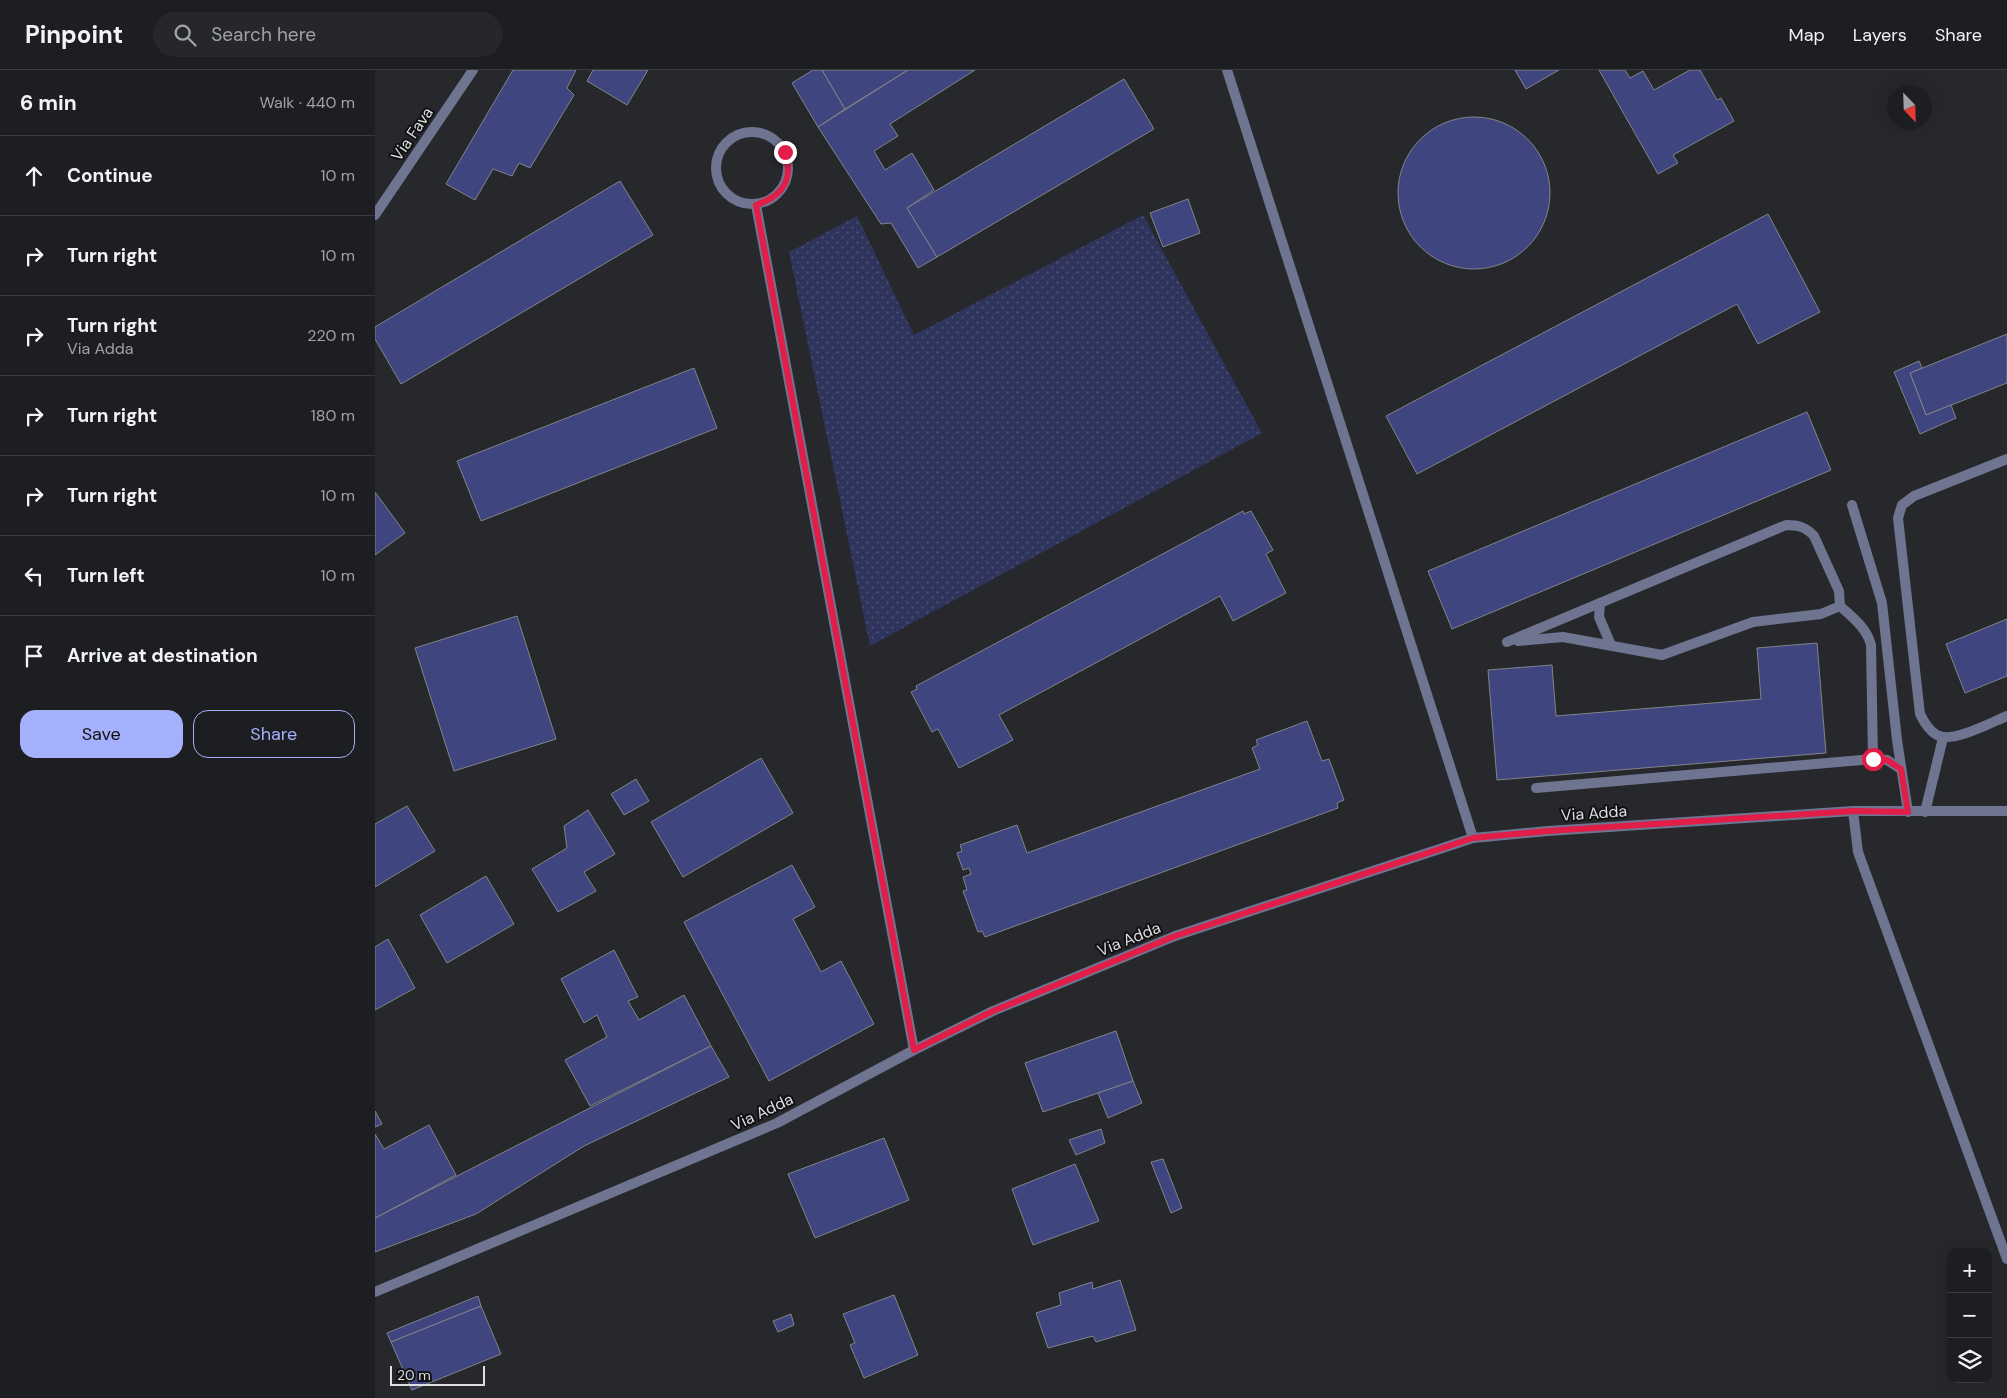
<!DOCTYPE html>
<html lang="en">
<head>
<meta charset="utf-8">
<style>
	body { margin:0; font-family:"DM Sans",sans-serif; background:#25272a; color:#f1f3f6 }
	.controls { position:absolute; right:15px; bottom:15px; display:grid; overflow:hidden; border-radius:10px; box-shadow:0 5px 20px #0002 }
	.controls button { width:45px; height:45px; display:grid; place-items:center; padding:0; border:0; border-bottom:1px solid #3b3c3f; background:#1d1e21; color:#f1f3f6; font:25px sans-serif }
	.compass { position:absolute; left:1512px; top:15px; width:45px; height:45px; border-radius:50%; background:#1d1e21; box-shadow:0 5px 20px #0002; rotate:157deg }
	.scale { position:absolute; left:15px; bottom:12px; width:95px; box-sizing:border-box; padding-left:5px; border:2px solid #dedfe2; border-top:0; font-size:14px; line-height:18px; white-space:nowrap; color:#dedfe2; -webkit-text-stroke:4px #101113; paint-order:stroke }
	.stop { position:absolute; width:15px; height:15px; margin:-11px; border:4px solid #e11d48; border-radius:50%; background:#fff }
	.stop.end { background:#e11d48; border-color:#fff; box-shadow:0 1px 5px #0008 }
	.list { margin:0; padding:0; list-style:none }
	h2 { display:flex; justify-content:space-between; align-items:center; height:65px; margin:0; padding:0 20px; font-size:21px }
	h2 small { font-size:16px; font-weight:400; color:#a0a2a5 }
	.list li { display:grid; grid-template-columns:32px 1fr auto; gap:15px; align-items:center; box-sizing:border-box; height:80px; padding:0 20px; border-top:1px solid #3b3c3f }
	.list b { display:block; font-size:19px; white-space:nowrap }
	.list p { margin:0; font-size:16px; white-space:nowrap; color:#a0a2a5 }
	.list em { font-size:16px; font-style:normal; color:#a0a2a5 }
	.actions { display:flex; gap:10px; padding:15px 20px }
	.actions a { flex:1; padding:11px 0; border:1px solid #a5b1fc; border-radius:15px; text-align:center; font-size:18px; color:#a5b1fc }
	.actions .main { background:#a5b1fc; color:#111 }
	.icon { flex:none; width:28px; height:28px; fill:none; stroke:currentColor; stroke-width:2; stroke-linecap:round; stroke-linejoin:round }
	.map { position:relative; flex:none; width:1632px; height:1328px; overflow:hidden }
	header { display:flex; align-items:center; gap:30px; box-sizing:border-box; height:70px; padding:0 25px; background:#1d1e21; border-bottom:1px solid #3b3c3f }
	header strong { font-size:24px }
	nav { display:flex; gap:28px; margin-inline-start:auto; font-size:18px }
	.search { width:350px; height:45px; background:#25272a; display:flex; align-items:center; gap:12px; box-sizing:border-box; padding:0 18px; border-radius:28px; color:#a0a2a5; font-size:19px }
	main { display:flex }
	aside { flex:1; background:#1d1e21 }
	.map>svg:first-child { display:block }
	.green { fill:url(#green-dots) }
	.building { fill:#3e457f; stroke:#83848a }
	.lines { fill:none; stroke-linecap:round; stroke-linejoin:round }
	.lane { stroke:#6f7490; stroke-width:10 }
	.street { stroke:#6f7490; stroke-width:10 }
	.route { stroke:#e11d48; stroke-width:6 }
	.labels { text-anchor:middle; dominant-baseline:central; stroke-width:4; stroke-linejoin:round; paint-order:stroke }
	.street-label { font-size:16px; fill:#dedfe2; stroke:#101113 }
</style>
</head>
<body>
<header>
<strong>Pinpoint</strong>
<div class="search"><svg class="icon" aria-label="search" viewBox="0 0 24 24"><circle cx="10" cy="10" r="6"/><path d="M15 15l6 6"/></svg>Search here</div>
<nav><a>Map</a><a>Layers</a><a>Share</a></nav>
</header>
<main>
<aside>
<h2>6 min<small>Walk · 440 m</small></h2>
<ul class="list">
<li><svg class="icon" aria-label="ahead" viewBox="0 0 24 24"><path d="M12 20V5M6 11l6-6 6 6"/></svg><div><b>Continue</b></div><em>10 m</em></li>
<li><svg class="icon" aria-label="right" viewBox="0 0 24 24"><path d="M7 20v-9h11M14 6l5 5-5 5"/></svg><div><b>Turn right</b></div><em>10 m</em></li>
<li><svg class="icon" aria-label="right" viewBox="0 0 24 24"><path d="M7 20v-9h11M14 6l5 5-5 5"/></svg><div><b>Turn right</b><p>Via Adda</p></div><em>220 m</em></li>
<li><svg class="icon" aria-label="right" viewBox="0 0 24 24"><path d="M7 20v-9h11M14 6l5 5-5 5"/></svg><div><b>Turn right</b></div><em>180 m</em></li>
<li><svg class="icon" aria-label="right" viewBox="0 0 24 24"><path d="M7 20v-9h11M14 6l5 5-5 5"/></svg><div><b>Turn right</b></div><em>10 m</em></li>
<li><svg class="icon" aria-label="left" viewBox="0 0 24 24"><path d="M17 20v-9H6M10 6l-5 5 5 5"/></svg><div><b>Turn left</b></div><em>10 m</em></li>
<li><svg class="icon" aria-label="arrive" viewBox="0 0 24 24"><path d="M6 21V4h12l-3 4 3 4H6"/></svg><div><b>Arrive at destination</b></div></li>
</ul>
<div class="actions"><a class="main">Save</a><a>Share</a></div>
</aside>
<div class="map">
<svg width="1632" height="1328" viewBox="0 0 1632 1328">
	<defs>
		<pattern id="green-dots" width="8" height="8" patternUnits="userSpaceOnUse" patternTransform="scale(1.25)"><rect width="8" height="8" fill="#2f345d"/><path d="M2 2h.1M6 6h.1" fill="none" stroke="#4d5174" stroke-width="1.8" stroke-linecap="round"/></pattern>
	</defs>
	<rect width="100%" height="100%" fill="#27282c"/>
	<path class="green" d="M768,145l119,218 -392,213 -81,-394 68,-36 57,119z"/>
	<g class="building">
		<path d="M138,0h63l-9,18 7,7 -44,73 -11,-5 -7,13 -19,-7 -18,31 -29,-16z"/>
		<path d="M218,0h55l-21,35 -40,-24z"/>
		<path d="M438,0h9l23,39 -27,18 -26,-44z"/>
		<path d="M447,0h86l-63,39z"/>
		<path d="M533,0h67l-85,54 8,12 -24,15 11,19 27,-17 22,37 -27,18 30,49 -19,11 -27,-45 -10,1 -63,-97z"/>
		<path d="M1140,0h44l-33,19z"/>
		<path d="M1224,0h26l5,8 13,-7 11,19 36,-20h10l17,30 4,-2 13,23 -61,34 5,8 -20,11z"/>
		<path d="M749,9l30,50 -217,128 -30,-49z"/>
		<circle cx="1099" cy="123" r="76"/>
		<path d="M245,111l33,54 -252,149 -26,-45v-12z"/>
		<path d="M813,129l12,34 -37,14 -13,-34z"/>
		<path d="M1393,144l52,98 -62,32 -21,-40 -320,170 -31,-58z"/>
		<path d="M1632,264v49l-81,32 -16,-42z"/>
		<path d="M1544,291l3,7 -12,5 16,42 25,-10 5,13 -36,16 -26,-62z"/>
		<path d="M319,298l23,60 -236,93 -24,-60z"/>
		<path d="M1432,342l24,58 -379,159 -24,-58z"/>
		<path d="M0,422l30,41 -30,22z"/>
		<path d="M868,441l1,3 7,-3 22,39 -7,4 20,39 -53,28 -13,-25 -221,119 14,25 -54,28 -21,-39 -6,3 -21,-40 6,-3 -1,-3z"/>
		<path d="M142,546l39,123 -102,32 -39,-123z"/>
		<path d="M1632,549v57l-42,17 -19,-49z"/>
		<path d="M1442,573l9,110 -329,27 -9,-110 64,-5 4,51 205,-17 -4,-51z"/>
		<path d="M932,651l15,40 7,-2 15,41 -7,3 1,5 -353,129 -3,-6 -4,1 -15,-41 4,-1 -4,-13 8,-3 -2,-6 -6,2 -6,-17 5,-2 -2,-6 57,-20 10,28 233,-84 -8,-21 6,-3 -2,-5z"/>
		<path d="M386,688l32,55 -110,64 -32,-55z"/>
		<path d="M261,709l13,22 -25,14 -13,-21z"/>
		<path d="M32,736l28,45 -60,36v-63z"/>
		<path d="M213,740l27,44 -31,18 12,19 -38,21 -26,-43 35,-21 -3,-22z"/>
		<path d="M417,795l23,42 -22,12 28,53 20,-11 33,63 -105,57 -85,-159z"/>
		<path d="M111,806l28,48 -67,39 -27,-48z"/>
		<path d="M13,869l27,49 -40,22v-63z"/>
		<path d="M239,880l24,47 -10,4 11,19 45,-25 27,51 -121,60 -25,-46 42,-23 -10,-22 -13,8 -23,-44z"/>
		<path d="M741,961l17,50 -90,31 -18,-49z"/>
		<path d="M336,976l18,31 -145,69 -108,68 -101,38v-34z"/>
		<path d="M758,1011l9,22 -34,15 -10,-25z"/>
		<path d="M0,1041l7,13 -7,3z"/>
		<path d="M54,1055l27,50 -81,43v-84l9,15z"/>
		<path d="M726,1059l4,14 -29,12 -7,-15z"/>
		<path d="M509,1068l25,62 -94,38 -27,-64z"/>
		<path d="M788,1089l19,49 -11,5 -20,-51z"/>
		<path d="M700,1094l24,57 -66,24 -21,-56z"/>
		<path d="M745,1210l16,50 -40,12 -3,-6 -45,12 -12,-35 25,-8 -2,-12 33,-11 1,7z"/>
		<path d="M519,1225l24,60 -54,23 -14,-33 5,-2 -12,-29z"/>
		<path d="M103,1226l3,10 -90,36 -4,-9z"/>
		<path d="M106,1236l20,48 -89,36 -21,-48z"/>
		<path d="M416,1244l3,11 -16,7 -5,-11z"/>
	</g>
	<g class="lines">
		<g class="lane">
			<path d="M1225,533l-1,14 12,28"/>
			<path d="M1143,571l45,-4 99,18 91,-33 68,-8 19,-8"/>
			<path d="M1132,572l279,-117c12,0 20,2 28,11l25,55 1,15c12,11 27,22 31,39l2,114"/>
			<path d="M1161,718l337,-29 14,1 14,9"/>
		</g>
		<g class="street">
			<path d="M852,0l246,768"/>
			<circle cx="377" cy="98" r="36"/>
			<path d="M381,135l158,845"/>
			<path d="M0,145l98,-145"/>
			<path d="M1632,389l-93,37 -12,9 -4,13 22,196c4,8 9,17 17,21 15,9 55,-13 70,-19"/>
			<path d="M1477,435l30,98 15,137 11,72"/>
			<path d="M1478,741l5,41 149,407"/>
			<path d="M1550,742l18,-74"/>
			<path d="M0,1222l402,-169 137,-73 79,-39 182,-75 298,-98 75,-7 305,-20h154"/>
		</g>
	</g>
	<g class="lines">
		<path class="route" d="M410,82c9,28 -2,44 -29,53l158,845 79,-39 182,-75 298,-98 75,-7 305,-20 55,1 -7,-43 -14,-9 -14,-1"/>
	</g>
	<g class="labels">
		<g class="street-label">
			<text transform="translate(37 64) rotate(-56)">Via Fava</text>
			<text transform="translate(1219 743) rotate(-4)">Via Adda</text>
			<text transform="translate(754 869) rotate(-22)">Via Adda</text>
			<text transform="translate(387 1042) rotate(-25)">Via Adda</text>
		</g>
	</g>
</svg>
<div class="controls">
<button>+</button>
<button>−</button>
<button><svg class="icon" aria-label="layers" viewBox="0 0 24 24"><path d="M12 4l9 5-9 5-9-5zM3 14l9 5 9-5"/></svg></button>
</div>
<svg class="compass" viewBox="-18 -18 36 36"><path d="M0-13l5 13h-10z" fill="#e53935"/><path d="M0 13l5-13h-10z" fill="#a0a2a5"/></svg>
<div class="scale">20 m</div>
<div class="stop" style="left:1498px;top:689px"></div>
<div class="stop end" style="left:410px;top:82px"></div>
</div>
</main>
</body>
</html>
